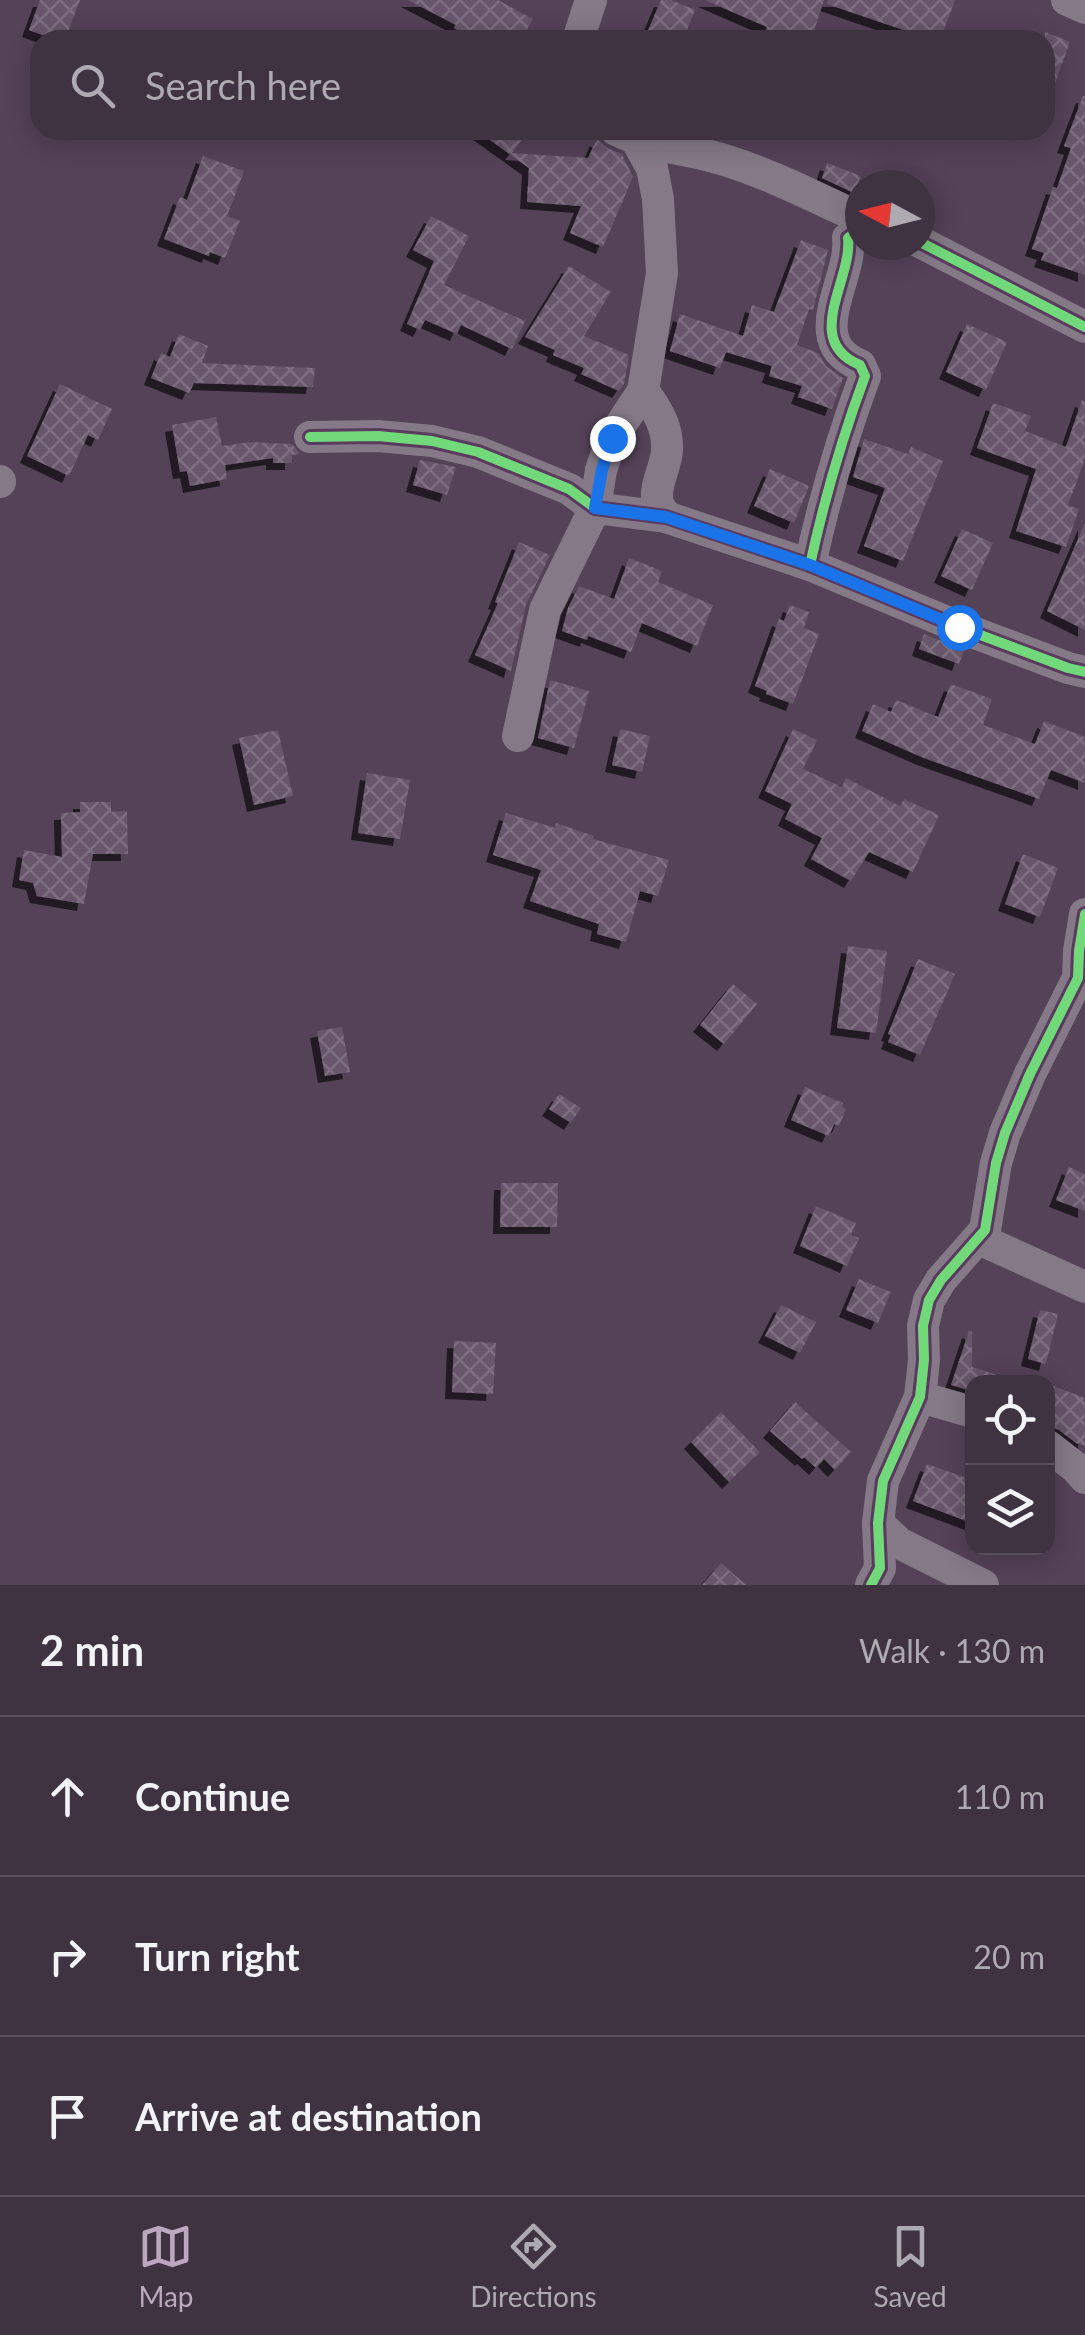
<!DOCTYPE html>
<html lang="en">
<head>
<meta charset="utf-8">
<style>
	body { margin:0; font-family:Lato,sans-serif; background:#463a48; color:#f1f3f6 }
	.controls { position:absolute; right:30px; bottom:30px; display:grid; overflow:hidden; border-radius:20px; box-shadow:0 5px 25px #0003 }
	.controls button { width:90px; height:90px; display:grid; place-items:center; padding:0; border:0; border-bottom:2px solid #584d5a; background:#3f3241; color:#f1f3f6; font:50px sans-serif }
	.compass { position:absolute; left:845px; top:170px; width:90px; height:90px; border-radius:50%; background:#3f3241; box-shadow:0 5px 25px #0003; rotate:277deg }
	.stop { position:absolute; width:30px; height:30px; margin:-22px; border:8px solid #1a73e8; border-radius:50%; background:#fff }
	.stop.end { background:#1a73e8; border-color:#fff; box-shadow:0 2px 10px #0008 }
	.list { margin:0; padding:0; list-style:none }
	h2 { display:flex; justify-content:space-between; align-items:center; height:130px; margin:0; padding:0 40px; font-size:42px }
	h2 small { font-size:32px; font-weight:400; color:#adaab1 }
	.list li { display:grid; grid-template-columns:65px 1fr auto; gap:30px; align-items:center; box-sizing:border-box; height:160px; padding:0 40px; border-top:2px solid #584d5a }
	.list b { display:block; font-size:38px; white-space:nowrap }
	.list em { font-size:32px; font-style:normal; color:#adaab1 }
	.icon { flex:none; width:55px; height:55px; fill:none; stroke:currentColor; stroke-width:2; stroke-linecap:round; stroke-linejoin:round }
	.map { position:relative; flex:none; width:1085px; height:1585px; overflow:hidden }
	.search { position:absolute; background:#3f3241; box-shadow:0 5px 25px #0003; left:30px; right:30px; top:30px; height:110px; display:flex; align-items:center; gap:25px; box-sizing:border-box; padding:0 35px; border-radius:30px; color:#adaab1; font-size:38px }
	.sheet { height:610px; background:#3f3241 }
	nav { display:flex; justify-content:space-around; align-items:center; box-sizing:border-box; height:140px; border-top:2px solid #584d5a; background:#3f3241; font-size:28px; color:#adaab1 }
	nav a { display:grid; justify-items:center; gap:5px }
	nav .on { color:#bba8be }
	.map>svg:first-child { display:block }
	.building { fill:url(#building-cross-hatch); filter:url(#shadow) }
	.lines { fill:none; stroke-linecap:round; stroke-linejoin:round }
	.minor { stroke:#857987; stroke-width:32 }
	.cycleway-casing { stroke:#5a3a5f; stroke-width:16 }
	.cycleway { stroke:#71d979; stroke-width:10 }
	.route { stroke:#1a73e8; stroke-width:12 }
</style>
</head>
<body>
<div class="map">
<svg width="1085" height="1585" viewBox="0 0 1085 1585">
	<defs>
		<pattern id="building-cross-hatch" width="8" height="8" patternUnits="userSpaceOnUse" patternTransform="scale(2.5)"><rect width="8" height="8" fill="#67566a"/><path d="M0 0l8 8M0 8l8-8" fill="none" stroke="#7d6e80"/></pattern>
		<filter id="shadow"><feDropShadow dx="-7" dy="7" stdDeviation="0" flood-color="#0009"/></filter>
	</defs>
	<rect width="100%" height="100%" fill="#544257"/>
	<g class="building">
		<path d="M40,0h40l-15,40h-9l-27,-10z"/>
		<path d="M408,0h90l35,19 -12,21h-47l-20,-12 2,-3z"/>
		<path d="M661,0h10l24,10 -12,30h-19l-17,-7z"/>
		<path d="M705,0h119l-13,40h-44l2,-6 -4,-2 2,-5z"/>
		<path d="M828,0h127l-15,40h-7l-106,-36z"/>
		<path d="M1045,32l25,10 -23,63 -2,-1z"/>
		<path d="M1083,96h2v179l-44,-15 3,-7 -12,-4 21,-62 4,1 14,-40 -7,-2z"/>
		<path d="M476,130h53l-17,23 76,5 9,-19 10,9 15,6 11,23 -30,70 -33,-14 11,-27 -54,-4 2,-34z"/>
		<path d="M203,156l41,15 -17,45 13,5 -15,37 -15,-6 -1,4 -45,-17 16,-42 7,3z"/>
		<path d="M827,163l34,13 -7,17 -32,-15z"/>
		<path d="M431,216l38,20 -25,49 81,36 -13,28 -51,-24 -4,9 -32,-14 -5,10 -13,-6 27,-63 -21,-11z"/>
		<path d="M801,240l27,10 -15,60 -4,-1 -12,36 21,8 8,13 17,12 -11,31 -34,-12 4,-11 -33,-10 3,-10 -46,-14 -6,16 -50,-17 10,-37 63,22 9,-31 22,7z"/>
		<path d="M569,266l42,26 -27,44 45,19 -5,29 -5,7 -38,-17 3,-6 -31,-13 2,-5 -30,-13z"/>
		<path d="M967,324l40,18 -21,48 -40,-18z"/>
		<path d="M179,334l29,12 -6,17 113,5 -2,19 -119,-4 -5,10 -38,-15 10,-25 9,4z"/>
		<path d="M60,384l52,25 -14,31 -10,-5 -19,41 -42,-20z"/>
		<path d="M1082,400l3,1v58l-17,46 11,4 -13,38 -50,-16 20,-62 -59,-21 16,-45 38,13 -6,15 41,16z"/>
		<path d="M216,417l6,29 29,-4 41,2 8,10 -8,1v8h-19v-5l-48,7 2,14 -37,7 -3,-15 -7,1 -8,-47z"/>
		<path d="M864,439l44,15 3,-7 32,14 -40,100 -39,-15 21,-58 -32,-11z"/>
		<path d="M420,460l36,7 -9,28 -34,-10z"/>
		<path d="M770,469l39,17 -15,37 -40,-17z"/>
		<path d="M1085,523v107l-38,-19z"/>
		<path d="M962,529l31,14 -21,47 -31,-14z"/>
		<path d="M519,542l31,13 -24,50 -15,66 -36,-16 23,-52 -3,-1z"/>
		<path d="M629,558l33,13 -4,11 55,23 -16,41 -55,-23 -11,29 -43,-16 -1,4 -25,-9 6,-23 11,-22 35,13z"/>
		<path d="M790,605l19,7 -5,16 15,6 -26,70 -27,-10 1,-3 -12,-5 24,-67 5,2z"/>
		<path d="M924,634l40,16 -5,14 -40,-15z"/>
		<path d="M550,680l39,11 -15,57 -36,-10z"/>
		<path d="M951,684l41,15 -9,26 52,19 9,-23 41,16v46l-34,-13 -12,29 -115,-41 -62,-27 11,-27 18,8 5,-12 42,17z"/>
		<path d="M620,729l30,7 -8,36 -30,-7z"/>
		<path d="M793,729l24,11 -14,29 39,18 4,-9 54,28 4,-7 35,16 -26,57 -44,-20 -18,29 -40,-22 11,-21 -37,-19 7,-15 -27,-13z"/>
		<path d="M278,730l15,66 -39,9 -15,-67z"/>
		<path d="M367,773l43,7 -10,59 -42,-6z"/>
		<path d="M80,802h31v10l16,-1 1,43h-35l-9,50 -47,-8 -4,-13 -14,-3 5,-30 38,7 -1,-44 19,-1z"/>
		<path d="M506,813l49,15 1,-5 38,13 -1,3 76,21 -11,36 -18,-5 -14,51 -29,-8 2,-10 -69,-23 11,-31 -48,-15z"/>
		<path d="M1023,854l35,14 -18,49 -35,-13z"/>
		<path d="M848,946l39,5 -11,82 -39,-5z"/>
		<path d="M918,959l37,15 -35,81 -32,-13 3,-7 -3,-1z"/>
		<path d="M733,984l24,20 -33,40 -24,-19z"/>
		<path d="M342,1027l8,45 -25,4 -8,-45z"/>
		<path d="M805,1087l38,16 -1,4 4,2 -7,17 -5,-2 -5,12 -38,-16z"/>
		<path d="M559,1094l22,14 -10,15 -22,-14z"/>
		<path d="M1069,1167l16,7v37l-29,-11z"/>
		<path d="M501,1183h57l-1,44h-57z"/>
		<path d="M816,1206l40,17 -5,12 8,3 -12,28 -47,-20z"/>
		<path d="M859,1279l32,13 -13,31 -32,-13z"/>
		<path d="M781,1305l35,17 -16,31 -35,-17z"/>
		<path d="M1040,1310l18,4 -12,50 -18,-5z"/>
		<path d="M969,1331l3,1v35l38,12 -1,3h-37v9l-21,-6z"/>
		<path d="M454,1341l42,2 -3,51 -41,-2z"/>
		<path d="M1048,1384l37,14v48l-9,-3 -17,-13 -11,-4z"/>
		<path d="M795,1402l56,50 -16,18 -11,-11 -8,9 -12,-11 -2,2 -32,-28z"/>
		<path d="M721,1412l39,40 -31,30 -38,-40z"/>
		<path d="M927,1464l45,16v43l-59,-22z"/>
		<path d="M721,1563l25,22h-44z"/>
	</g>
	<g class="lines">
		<g class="minor">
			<path d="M1067,0l18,8"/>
			<path d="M578,40l13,-40"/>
			<path d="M616,130c32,16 64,18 98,27 51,14 99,39 146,61"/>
			<path d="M920,242l165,85"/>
			<path d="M643,391c13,16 25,36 24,58 0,17 -14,37 -9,54 1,5 5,9 8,14"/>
			<path d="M310,437l68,-1 54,5 46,11 91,37 26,19 71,9 144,48 149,62 109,41 17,4"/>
			<path d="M0,482v-1"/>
			<path d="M810,565c14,-65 32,-127 55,-189l-5,-11c-59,-24 -7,-86 -12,-127l12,-9"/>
			<path d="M518,736l27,-126 50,-102 6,-38 11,-32 31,-47 19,-118 -4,-74 -6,-31 -15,-27"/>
			<path d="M979,1239l106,48"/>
			<path d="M920,1397l52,15"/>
			<path d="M1048,1446l27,21 10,11"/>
			<path d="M878,1523l21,20 84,42"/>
			<path d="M871,1585l9,-17 -2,-45 5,-42 37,-84 4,-37 -1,-34 6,-26 12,-20 44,-50 11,-67 9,-30 25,-59 48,-96 1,-27 6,-37"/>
		</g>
		<g class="cycleway-casing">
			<g id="cycleway">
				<path d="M920,242l165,85"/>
				<path d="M310,437l68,-1 54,5 46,11 91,37 26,19 71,9 144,48 149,62 109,41 17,4"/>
				<path d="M810,565c14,-65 32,-127 55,-189l-5,-11c-59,-24 -7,-86 -12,-127l12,-9"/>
				<path d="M871,1585l9,-17 -2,-45 5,-42 37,-84 4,-37 -1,-34 6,-26 12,-20 44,-50 11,-67 9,-30 25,-59 48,-96 1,-27 6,-37"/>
			</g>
		</g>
		<use href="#cycleway" class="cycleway"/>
	</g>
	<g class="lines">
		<path class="route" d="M612,438l-10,32 -7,38 71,9 144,48 149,62"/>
	</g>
</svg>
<div class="controls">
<button><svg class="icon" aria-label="locate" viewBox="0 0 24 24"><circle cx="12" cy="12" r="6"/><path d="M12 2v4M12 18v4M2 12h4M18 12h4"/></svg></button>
<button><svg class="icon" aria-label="layers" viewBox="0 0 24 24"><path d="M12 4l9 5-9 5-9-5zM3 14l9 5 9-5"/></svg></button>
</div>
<svg class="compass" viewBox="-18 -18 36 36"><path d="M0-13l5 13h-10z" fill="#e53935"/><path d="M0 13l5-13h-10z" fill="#adaab1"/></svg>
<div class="stop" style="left:959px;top:627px"></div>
<div class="stop end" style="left:612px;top:438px"></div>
<div class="search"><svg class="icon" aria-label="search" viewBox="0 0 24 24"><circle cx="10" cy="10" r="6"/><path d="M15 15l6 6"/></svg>Search here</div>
</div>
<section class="sheet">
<h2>2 min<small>Walk · 130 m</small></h2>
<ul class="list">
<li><svg class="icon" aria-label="ahead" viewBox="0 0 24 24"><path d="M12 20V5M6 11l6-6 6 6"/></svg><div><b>Continue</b></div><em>110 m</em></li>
<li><svg class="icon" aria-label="right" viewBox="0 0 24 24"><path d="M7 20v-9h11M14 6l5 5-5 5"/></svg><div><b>Turn right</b></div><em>20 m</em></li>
<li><svg class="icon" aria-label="arrive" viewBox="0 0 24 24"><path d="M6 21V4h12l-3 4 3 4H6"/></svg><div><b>Arrive at destination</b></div></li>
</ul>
</section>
<nav>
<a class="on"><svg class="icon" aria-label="map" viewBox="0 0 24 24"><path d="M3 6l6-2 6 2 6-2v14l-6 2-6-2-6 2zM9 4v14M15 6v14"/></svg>Map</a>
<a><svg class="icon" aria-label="directions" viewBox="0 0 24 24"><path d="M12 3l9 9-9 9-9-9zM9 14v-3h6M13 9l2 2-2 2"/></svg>Directions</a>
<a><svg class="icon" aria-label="saved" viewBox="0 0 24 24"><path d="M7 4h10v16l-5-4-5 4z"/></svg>Saved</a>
</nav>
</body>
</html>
